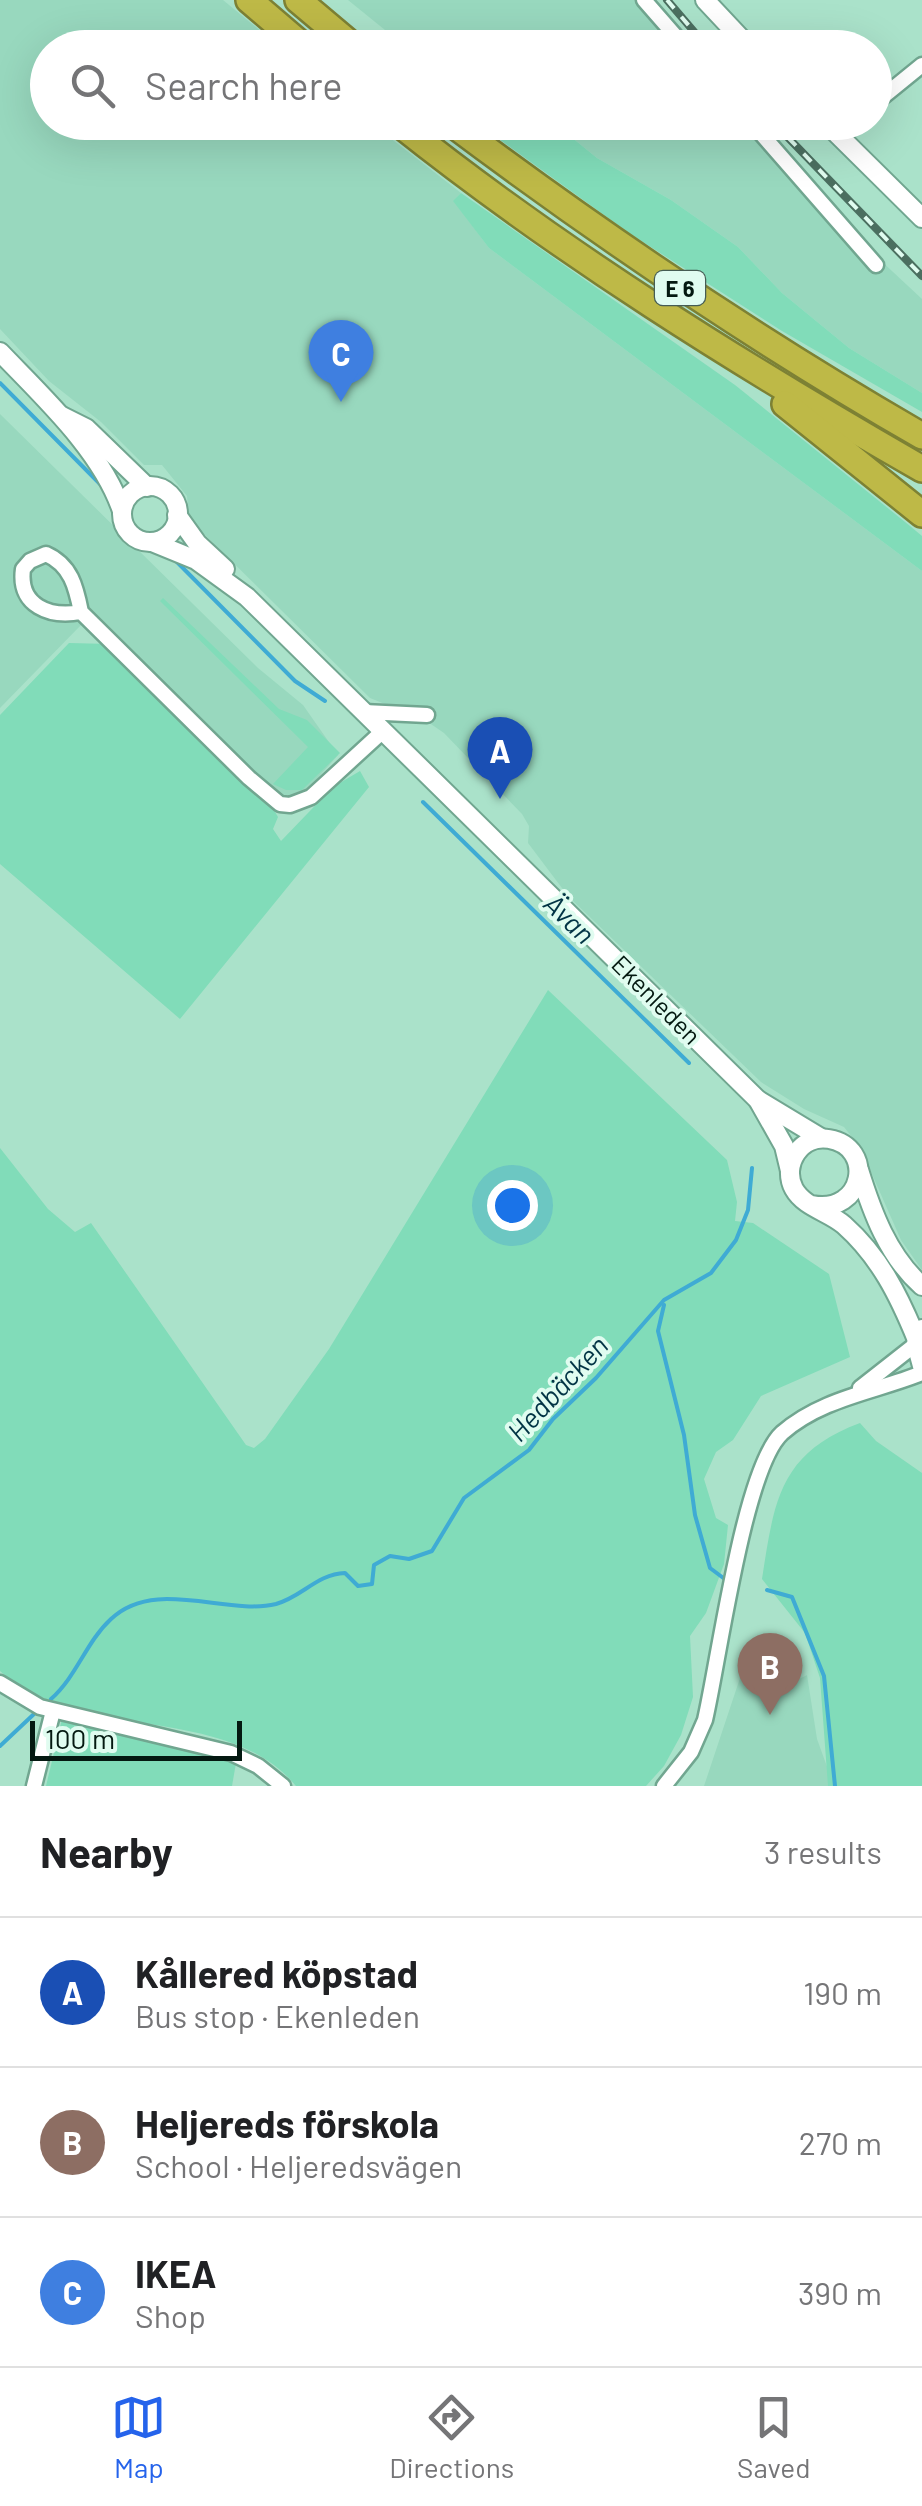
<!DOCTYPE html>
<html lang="en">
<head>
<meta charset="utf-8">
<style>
	body { margin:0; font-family:Barlow,sans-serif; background:#f2f2f2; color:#202124 }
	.scale { position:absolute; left:30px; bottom:25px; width:212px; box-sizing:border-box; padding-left:10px; border:5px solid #041911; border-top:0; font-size:28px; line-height:35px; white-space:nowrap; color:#041911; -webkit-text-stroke:8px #e0fcf0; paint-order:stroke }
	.you { position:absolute; left:512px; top:1205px; width:35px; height:35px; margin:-25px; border:8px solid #fff; border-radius:50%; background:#1a73e8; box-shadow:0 0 0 15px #1a73e833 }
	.badge { display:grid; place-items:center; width:65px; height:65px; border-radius:50%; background:#2563eb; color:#fff; font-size:32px; font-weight:700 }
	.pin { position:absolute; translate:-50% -82px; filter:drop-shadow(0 2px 5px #0008) }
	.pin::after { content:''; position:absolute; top:52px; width:35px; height:30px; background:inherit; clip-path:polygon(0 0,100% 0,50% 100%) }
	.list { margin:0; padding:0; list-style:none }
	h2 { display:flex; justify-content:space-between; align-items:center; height:130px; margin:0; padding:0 40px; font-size:42px }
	h2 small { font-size:32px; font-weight:400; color:#757577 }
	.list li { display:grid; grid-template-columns:65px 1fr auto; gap:30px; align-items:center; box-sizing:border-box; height:150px; padding:0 40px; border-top:2px solid #e0e0e0 }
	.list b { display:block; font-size:38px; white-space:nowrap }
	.list p { margin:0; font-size:32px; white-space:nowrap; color:#757577 }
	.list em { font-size:32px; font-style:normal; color:#757577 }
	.icon { flex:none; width:55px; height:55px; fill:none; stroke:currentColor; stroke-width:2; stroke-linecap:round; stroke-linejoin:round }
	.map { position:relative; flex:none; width:922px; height:1786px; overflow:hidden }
	.search { position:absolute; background:#fff; box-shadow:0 10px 40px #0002; left:30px; right:30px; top:30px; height:110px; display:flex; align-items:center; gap:25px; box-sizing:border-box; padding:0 35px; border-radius:55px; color:#757577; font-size:38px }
	.sheet { height:580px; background:#fff }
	nav { display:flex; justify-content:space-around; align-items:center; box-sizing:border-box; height:140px; border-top:2px solid #e0e0e0; background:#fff; font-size:28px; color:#757577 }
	nav a { display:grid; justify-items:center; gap:5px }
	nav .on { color:#2563eb }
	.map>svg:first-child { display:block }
	.built { fill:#98d8be }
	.green { fill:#81dcb9 }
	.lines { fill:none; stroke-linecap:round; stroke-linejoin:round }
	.stream { stroke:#3fabd4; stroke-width:4 }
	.minor-casing { stroke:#71a690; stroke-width:19 }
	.tertiary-casing { stroke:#71a690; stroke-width:22 }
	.motorway-casing { stroke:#7d8134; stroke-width:30 }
	.minor { stroke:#fff; stroke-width:14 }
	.tertiary { stroke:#fff; stroke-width:18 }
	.motorway { stroke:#beb947; stroke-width:25 }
	.rail-casing { stroke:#4b6f60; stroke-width:8 }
	.rail { stroke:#e0fcf0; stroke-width:4; stroke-dasharray:11; stroke-linecap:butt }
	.labels { text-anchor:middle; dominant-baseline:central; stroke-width:8; stroke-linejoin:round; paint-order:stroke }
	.shield { fill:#e0fcf0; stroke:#465d54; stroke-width:2.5 }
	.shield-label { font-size:22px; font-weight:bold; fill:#041911 }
	.street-label { font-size:25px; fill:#041911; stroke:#e0fcf0 }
	.water-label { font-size:28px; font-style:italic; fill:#023445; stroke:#e0fcf0 }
</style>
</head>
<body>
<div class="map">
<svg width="922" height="1786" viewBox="0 0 922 1786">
	<rect width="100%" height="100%" fill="#aae2ca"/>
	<g class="built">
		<path d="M0,0h223l57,47 -232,1v74l323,1 90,70 -7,8 35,47 433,323v699l-21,-30 -41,-93 -16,-20 -40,-18 -43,-27 -193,-186 -40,-53 1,-17 -7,-12 -78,-81 -19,-13 -55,-22 -181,-179 -2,-23 -25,-31h-18l-43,-43 -52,-41 -49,-52z"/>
		<path d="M348,0h291l42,47h-275z"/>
		<path d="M554,123h192l117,121 59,55v94l-73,-45 -67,-55 -44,-46 -67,-47 -74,-42z"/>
		<path d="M0,414l258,254 45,37 35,50 -32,36 -13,7 -13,-2 -182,-176 -16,4 -82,84z"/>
		<path d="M764,1669l13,21 30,-15 10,64 17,47h-130l36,-108z"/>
	</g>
	<g class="green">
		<path d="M477,123h77l43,35 74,42 67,47 44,46 67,55 73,45v19l-140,-81 -153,-98z"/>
		<path d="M461,193l274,192 175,141 12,10v35l-433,-323 -36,-47z"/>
		<path d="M163,598l116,111 28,11 33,33 -38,37h-16l-13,-6 35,-37 -148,-146z"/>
		<path d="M69,643l41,1 161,161 7,12 -5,12 8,12 52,-54 27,-16 9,16 -189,232 -180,-155v-149z"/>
		<path d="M548,990l179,170 10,42 -2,19 18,2 76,51 21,83 -89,39 -28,44 -17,12 -12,27 12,39 12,7 -4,39 -18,49 -16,23 3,61 -12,38 -17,31 -18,20h-350c-71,-85 -215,-41 -296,-115v-523l48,61 27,23 16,-9 155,222 8,3 11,-9 64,-90z"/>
		<path d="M860,1423l16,18 46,32v313h-94l-8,-108 -15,-45 -43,-54c12,-77 17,-126 98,-156z"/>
		<path d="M62,1719l147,33 27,11 -4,23h-186z"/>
	</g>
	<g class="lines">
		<g class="stream">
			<path d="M0,383l102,103"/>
			<path d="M172,557l123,124 30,20"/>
			<path d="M423,802l266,261"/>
			<path d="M664,1305l-6,26 26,104 11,80 15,53 16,12"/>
			<path d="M767,1590l25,7 32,79 11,110"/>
			<path d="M51,1699c26,-23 35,-57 60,-80 44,-42 115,-3 165,-15 26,-7 41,-30 69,-31l13,13 14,-2 2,-19 16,-9 19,3 23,-8 32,-53 65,-48 24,-31 43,-41 68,-78 47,-27 25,-33 12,-30 4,-42"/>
			<path d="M0,1746l34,-32"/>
		</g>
		<g class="minor-casing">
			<g id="minor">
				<path d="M644,0l42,48"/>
				<path d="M874,104l48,-39"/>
				<path d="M751,122l125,143"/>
				<path d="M839,136l14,-14"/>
				<path d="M81,612c-31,6 -63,-6 -58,-43l7,-8 16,-7c25,11 30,33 35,58l168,166 31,26 10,1 21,-8 72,-66"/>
				<path d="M364,712l63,3"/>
				<path d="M860,1388l56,-44"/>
				<path d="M0,1683l40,24 191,46 27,13 25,20"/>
				<path d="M34,1786l19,-75"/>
				<path d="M664,1786l27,-34 14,-32c14,-60 39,-252 77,-287 40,-35 93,-41 140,-60"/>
			</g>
		</g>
		<g class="tertiary-casing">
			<g id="tertiary">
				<path d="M705,0l45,48"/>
				<path d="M825,122l97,96"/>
				<path d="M0,352c43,45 102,99 122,159"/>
				<path d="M62,416l24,12 61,59"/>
				<circle cx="150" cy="514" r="28"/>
				<path d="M177,515l20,28 28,26"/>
				<path d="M152,542l44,18 51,37 511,503 26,46 6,25"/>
				<path d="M758,1100l63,38"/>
				<path d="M859,1170c13,42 29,86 63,116"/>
				<path d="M812,1205c52,10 64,-58 17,-66 -28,-5 -48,26 -35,50 10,18 35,23 50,36 36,32 55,71 73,115"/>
				<path d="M922,1329l-6,15 6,22"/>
			</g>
		</g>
		<g class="motorway-casing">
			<g id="motorway">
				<path d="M249,0l56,48"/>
				<path d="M298,0l57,48"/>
				<path d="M397,122c164,131 344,243 525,347"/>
				<path d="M450,122c152,114 307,219 472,314"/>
				<path d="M785,404l137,110"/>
			</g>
		</g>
		<use href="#minor" class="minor"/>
		<use href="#tertiary" class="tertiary"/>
		<use href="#motorway" class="motorway"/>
		<g class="rail-casing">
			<g id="rail">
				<path d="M667,0l41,48"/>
				<path d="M773,122l149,154"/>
			</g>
		</g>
		<use href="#rail" class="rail"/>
	</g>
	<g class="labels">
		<rect class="shield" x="655" y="271" width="50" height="34" rx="8"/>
		<g class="shield-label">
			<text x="680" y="288">E 6</text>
		</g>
		<g class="street-label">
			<text transform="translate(657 999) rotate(45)">Ekenleden</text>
		</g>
		<g class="water-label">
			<text transform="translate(570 918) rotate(44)">Ävan</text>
			<text transform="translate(557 1388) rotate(-47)">Hedbäcken</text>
		</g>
	</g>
</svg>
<div class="scale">100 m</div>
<div class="you"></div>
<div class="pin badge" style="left:500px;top:799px;background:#1a4fb4">A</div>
<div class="pin badge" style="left:770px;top:1715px;background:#8d6e63">B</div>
<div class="pin badge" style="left:341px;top:402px;background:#3f7fe0">C</div>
<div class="search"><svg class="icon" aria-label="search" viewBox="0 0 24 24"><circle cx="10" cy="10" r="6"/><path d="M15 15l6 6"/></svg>Search here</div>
</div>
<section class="sheet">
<h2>Nearby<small>3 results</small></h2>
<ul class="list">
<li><span class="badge" style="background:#1a4fb4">A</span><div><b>Kållered köpstad</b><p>Bus stop · Ekenleden</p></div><em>190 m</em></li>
<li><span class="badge" style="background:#8d6e63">B</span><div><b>Heljereds förskola</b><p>School · Heljeredsvägen</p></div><em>270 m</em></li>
<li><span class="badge" style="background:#3f7fe0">C</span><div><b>IKEA</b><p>Shop</p></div><em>390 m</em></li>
</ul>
</section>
<nav>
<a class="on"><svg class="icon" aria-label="map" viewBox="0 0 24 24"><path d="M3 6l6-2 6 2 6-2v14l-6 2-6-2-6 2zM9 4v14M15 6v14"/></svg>Map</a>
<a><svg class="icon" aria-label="directions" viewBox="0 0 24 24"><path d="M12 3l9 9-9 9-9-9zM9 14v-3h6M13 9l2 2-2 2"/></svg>Directions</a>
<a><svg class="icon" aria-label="saved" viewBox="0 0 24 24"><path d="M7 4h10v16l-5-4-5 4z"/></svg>Saved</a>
</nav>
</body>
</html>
